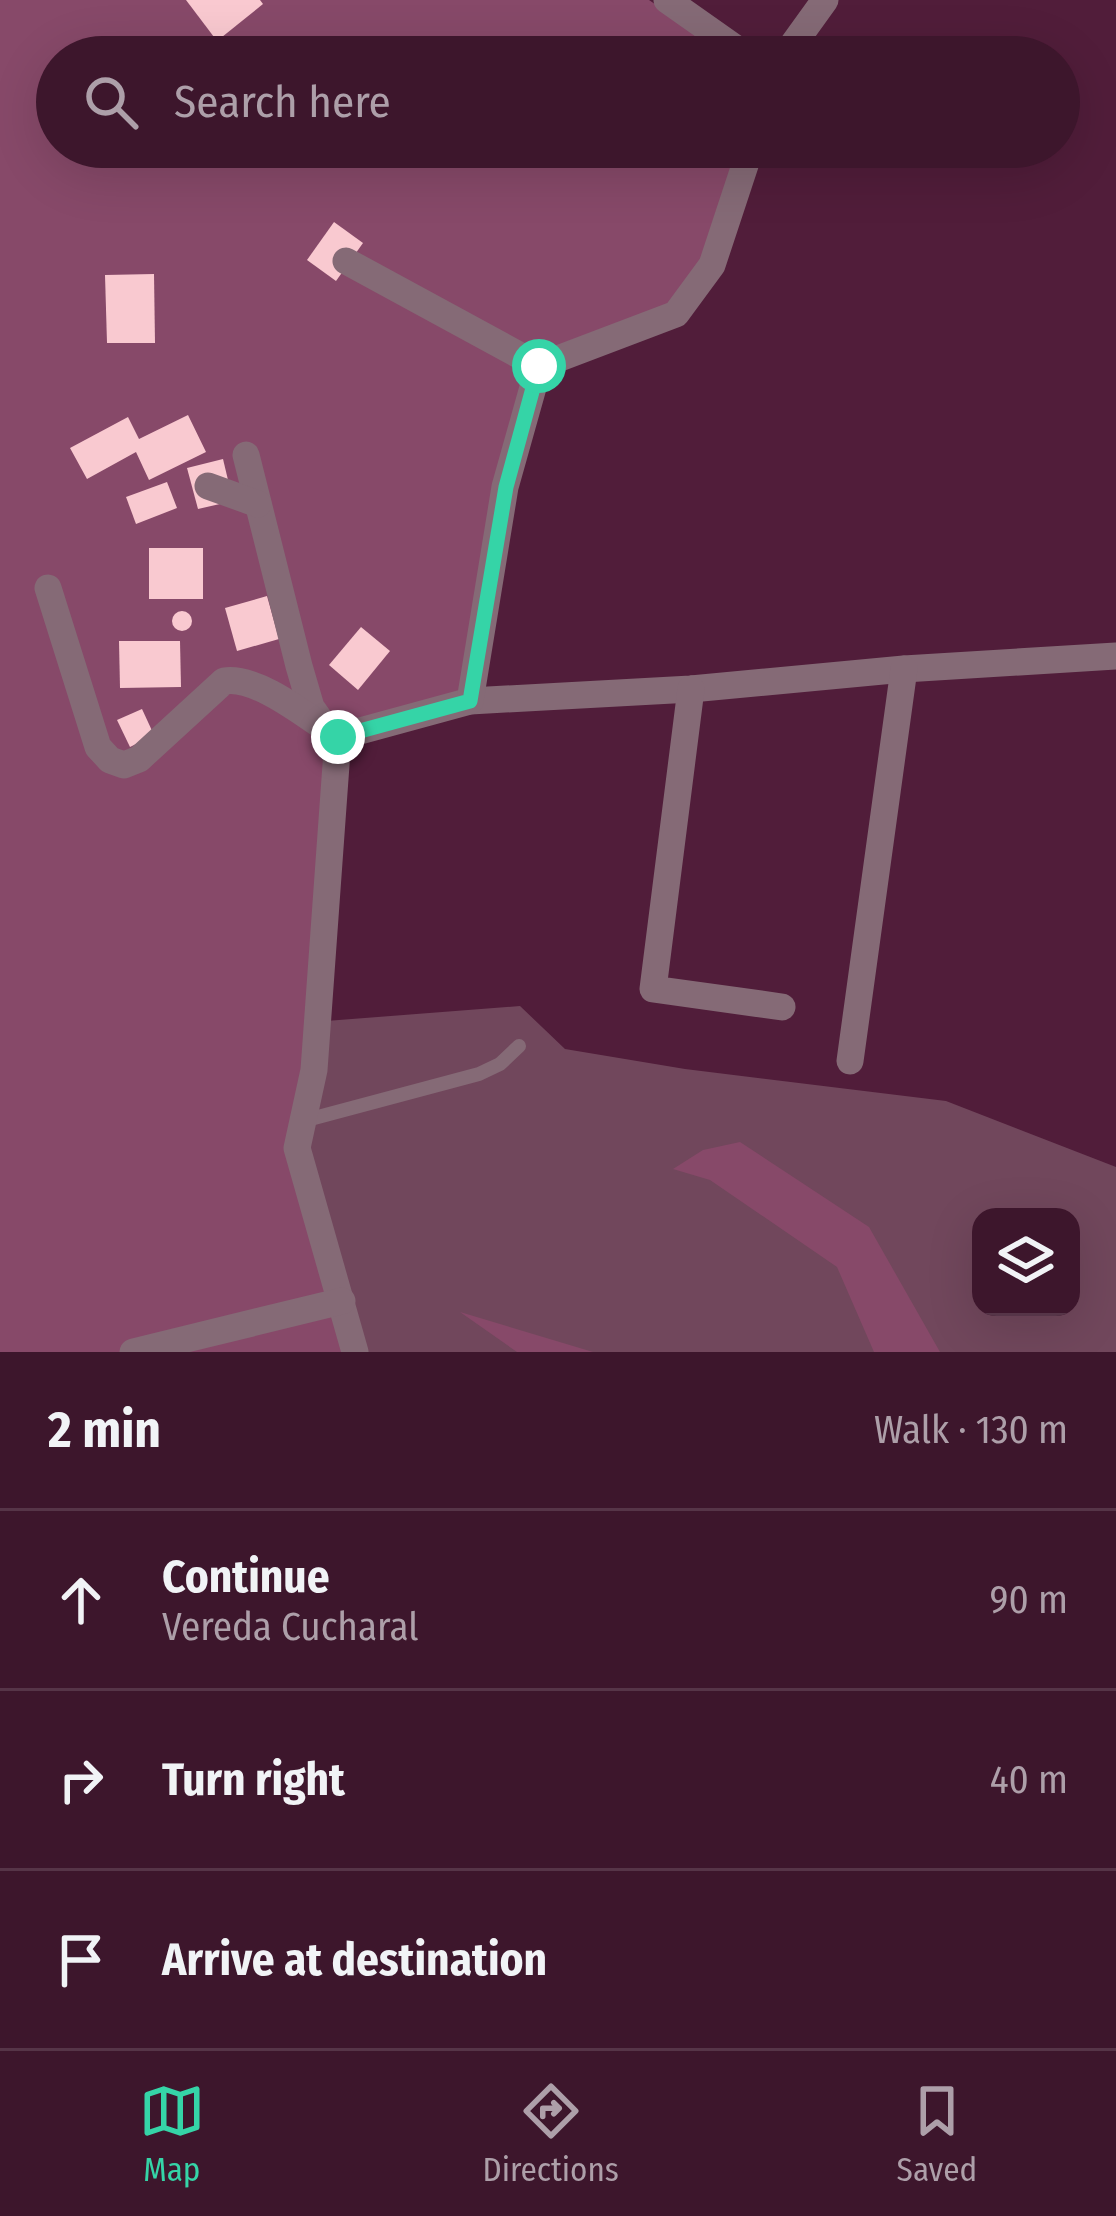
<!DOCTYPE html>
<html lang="en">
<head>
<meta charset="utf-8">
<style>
	body { margin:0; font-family:"Fira Sans Condensed",sans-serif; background:#441f34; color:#f1f3f6 }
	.controls { position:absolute; right:36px; bottom:36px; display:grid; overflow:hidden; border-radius:24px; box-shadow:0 12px 48px #0002 }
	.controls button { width:108px; height:108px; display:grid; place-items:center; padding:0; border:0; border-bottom:3px solid #563548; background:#3d162c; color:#f1f3f6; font:60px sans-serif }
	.stop { position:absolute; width:36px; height:36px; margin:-27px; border:9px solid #35d4a7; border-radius:50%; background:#fff }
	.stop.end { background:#35d4a7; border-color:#fff; box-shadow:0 3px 12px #0008 }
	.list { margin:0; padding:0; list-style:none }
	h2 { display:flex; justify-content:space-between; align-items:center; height:156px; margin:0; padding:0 48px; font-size:51px }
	h2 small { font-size:39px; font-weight:400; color:#ad9fa9 }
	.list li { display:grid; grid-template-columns:78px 1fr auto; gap:36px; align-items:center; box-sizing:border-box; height:180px; padding:0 48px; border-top:3px solid #563548 }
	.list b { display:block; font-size:45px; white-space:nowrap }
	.list p { margin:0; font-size:39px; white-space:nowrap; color:#ad9fa9 }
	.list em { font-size:39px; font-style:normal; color:#ad9fa9 }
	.icon { flex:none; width:66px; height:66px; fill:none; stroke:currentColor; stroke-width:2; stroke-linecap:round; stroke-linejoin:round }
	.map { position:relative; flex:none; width:1116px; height:1352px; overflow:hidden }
	.search { position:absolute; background:#3d162c; box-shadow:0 12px 48px #0002; left:36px; right:36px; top:36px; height:132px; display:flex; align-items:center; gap:30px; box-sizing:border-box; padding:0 42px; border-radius:66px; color:#ad9fa9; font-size:45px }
	.sheet { height:696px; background:#3d162c }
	nav { display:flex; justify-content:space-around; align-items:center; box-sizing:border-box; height:168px; border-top:3px solid #563548; background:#3d162c; font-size:33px; color:#ad9fa9 }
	nav a { display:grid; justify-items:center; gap:6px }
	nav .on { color:#35d4a7 }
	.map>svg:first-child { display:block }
	.green { fill:#71475c; fill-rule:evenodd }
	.forest { fill:#874969 }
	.building { fill:#f9c9d0 }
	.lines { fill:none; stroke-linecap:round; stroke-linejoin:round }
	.lane { stroke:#856a76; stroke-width:14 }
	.street { stroke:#856a76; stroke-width:27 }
	.route { stroke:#35d4a7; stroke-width:15 }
</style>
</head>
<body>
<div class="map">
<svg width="1116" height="1352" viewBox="0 0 1116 1352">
	<rect width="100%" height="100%" fill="#511d3a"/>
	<path class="green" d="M520,1006l45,43 120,20 261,32 170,66v185h-751l-58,-204 19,-127zM981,1217h90v90h-90z"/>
	<g class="forest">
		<path d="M0,0h649l83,57h-675v90h684l-44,126 -26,33 -131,49 -79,339 -114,51 -43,325 -16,77 57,205h-345z"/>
		<path d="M740,1142l129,85 71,125h-66l-37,-85 -127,-87 -37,-11 30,-19z"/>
		<path d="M460,1312l133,40h-76z"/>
	</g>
	<g class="building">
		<path d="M186,0h74l3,4 -46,37z"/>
		<path d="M334,222l29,21 -27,38 -29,-21z"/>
		<path d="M154,274l1,69h-48l-2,-68z"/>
		<path d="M188,415l18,37 -57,28 -13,-28 -49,27 -17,-31 58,-31 11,22z"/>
		<path d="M223,459l10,42 -35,8 -11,-41z"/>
		<path d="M167,482l10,26 -41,16 -10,-27z"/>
		<rect x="149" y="548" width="54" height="51"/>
		<path d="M267,596l12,43 -42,12 -12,-43z"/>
		<circle cx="182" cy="621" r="10"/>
		<path d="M361,627l29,24 -32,39 -29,-25z"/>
		<path d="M119,641h61l1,46 -61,1z"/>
		<path d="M142,709l12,26 -24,12 -13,-27z"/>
	</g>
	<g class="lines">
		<path class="lane" d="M303,1121l176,-47 21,-10 19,-18"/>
		<g class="street">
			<path d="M667,0l81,57"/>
			<path d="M784,57l41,-57"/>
			<path d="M346,261l193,105"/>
			<path d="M246,455l53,211 12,41 14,20"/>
			<path d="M208,486l50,18"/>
			<path d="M48,588l50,159 12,13 14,5 15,-6 85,-78c33,-6 86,38 114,56l132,-36 221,-12 213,-20 212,-13"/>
			<path d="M691,689l-38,300 129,18"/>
			<path d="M470,701l35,-214 34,-121 137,-52 36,-49 39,-118"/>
			<path d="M338,737l-24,333 -17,78 58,204"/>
			<path d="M850,1061l54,-392"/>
			<path d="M133,1352l209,-51"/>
		</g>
	</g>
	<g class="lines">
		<path class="route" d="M338,737l132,-36 36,-214 33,-121"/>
	</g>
</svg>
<div class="controls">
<button><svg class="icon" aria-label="layers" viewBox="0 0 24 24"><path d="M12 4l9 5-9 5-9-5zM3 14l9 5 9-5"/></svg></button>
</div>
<div class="stop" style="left:539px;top:366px"></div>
<div class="stop end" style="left:338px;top:737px"></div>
<div class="search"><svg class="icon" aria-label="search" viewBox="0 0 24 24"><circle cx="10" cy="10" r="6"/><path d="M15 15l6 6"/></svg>Search here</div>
</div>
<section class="sheet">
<h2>2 min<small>Walk · 130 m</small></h2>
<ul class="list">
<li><svg class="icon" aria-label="ahead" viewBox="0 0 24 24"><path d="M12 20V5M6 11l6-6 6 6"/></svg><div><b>Continue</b><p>Vereda Cucharal</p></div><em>90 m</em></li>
<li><svg class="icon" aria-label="right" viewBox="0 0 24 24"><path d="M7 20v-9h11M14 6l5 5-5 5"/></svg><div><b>Turn right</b></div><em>40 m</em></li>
<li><svg class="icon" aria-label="arrive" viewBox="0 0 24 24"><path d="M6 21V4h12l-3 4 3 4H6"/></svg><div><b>Arrive at destination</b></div></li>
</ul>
</section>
<nav>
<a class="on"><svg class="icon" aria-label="map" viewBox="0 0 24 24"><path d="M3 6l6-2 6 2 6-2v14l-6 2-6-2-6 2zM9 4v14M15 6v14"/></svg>Map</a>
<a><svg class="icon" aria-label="directions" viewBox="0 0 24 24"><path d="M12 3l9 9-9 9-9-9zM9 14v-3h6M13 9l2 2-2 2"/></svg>Directions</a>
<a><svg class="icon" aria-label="saved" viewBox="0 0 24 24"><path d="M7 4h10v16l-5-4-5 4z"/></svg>Saved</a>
</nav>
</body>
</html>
